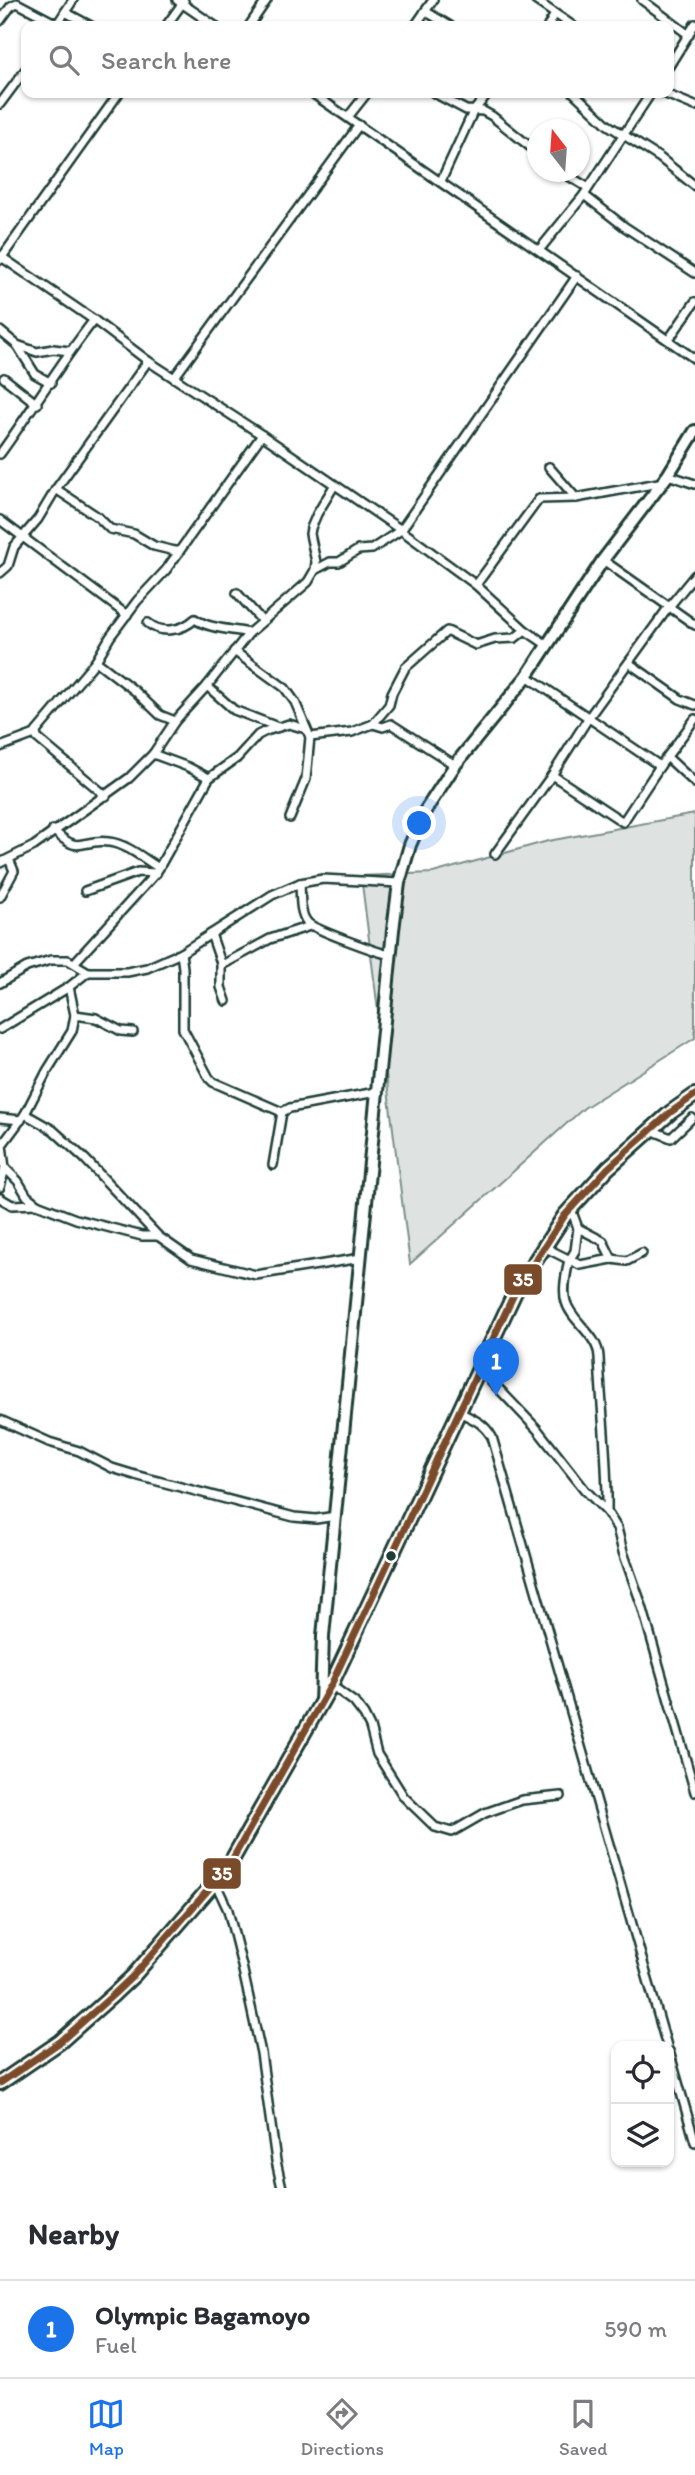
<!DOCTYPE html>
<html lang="en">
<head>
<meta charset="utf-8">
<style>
	body { margin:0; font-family:Itim,sans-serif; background:#f7f7f7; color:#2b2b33 }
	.controls { position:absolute; right:21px; bottom:21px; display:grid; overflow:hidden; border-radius:14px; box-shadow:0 2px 5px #0004 }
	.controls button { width:63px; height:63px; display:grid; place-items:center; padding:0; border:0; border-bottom:2px solid #e1e1e2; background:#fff; color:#2b2b33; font:35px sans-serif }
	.compass { position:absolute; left:527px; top:119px; width:63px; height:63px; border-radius:50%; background:#fff; box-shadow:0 2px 5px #0004; rotate:343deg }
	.you { position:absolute; left:420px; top:824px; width:24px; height:24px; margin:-18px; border:5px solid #fff; border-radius:50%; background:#1a73e8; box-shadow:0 0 0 10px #1a73e833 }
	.badge { display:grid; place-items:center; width:46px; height:46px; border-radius:50%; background:#1a73e8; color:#fff; font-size:23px; font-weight:700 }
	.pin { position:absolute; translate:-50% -58px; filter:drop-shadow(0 2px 4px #0008) }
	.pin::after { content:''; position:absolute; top:37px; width:24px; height:21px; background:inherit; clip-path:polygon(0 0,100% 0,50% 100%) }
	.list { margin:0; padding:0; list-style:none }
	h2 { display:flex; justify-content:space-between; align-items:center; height:91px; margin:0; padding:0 28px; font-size:30px }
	h2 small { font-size:23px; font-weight:400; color:#7c7c81 }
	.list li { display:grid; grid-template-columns:46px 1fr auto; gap:21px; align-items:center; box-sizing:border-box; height:98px; padding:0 28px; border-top:2px solid #e1e1e2 }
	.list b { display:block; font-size:26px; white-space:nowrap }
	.list p { margin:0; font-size:23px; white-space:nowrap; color:#7c7c81 }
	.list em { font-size:23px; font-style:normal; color:#7c7c81 }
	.icon { flex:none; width:38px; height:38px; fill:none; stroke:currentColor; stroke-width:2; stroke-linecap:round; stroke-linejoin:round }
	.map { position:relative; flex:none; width:695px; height:2188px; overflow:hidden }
	.search { position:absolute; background:#fff; box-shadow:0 2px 5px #0004; left:21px; right:21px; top:21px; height:77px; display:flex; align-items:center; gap:18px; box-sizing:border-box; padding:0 24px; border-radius:14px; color:#7c7c81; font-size:26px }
	.sheet { height:189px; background:#fff }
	nav { display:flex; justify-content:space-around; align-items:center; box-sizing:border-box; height:98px; border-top:2px solid #e1e1e2; background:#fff; font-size:19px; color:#7c7c81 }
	nav a { display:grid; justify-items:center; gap:4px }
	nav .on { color:#1a73e8 }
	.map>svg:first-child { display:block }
	.green { fill:#dee3e2; stroke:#7e908b; stroke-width:2 }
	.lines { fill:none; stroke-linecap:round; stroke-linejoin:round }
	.minor-casing { stroke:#1f3d34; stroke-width:12 }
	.secondary-casing { stroke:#1f3d34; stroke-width:16 }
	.trunk-casing { stroke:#1f3d34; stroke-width:18 }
	.minor { stroke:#fff; stroke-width:7 }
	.secondary { stroke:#fff; stroke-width:10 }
	.trunk { stroke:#fff; stroke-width:12 }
	.bus-1-casing { stroke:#fff; stroke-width:12 }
	.bus-1 { stroke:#7a4b2a; stroke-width:7 }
	.bus-dot { fill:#1f3d34; stroke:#fff; stroke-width:2.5 }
	.line-badge { stroke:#fff; stroke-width:2.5 }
	.badge-label { font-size:19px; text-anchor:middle; font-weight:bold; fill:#fff }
</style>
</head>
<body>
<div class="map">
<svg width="695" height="2188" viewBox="0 0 695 2188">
	<rect width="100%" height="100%" fill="#fff"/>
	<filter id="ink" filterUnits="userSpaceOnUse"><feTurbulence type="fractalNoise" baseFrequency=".0143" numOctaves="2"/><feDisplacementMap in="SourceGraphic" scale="14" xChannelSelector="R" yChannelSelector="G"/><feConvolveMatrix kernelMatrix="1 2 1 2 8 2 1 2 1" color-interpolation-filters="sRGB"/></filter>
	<g filter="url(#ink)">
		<path class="green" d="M695,814v224l-111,70 -174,156 -49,-388 72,-3 115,-32z"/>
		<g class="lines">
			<g class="minor-casing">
				<g id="minor">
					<path d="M177,0l38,26"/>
					<path d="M535,0l38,26"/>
					<path d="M642,0l47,35"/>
					<path d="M425,11l25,15"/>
					<path d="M65,12l26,14"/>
					<path d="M0,21l11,-15 6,-3 40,21"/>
					<path d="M56,26l17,-26"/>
					<path d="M166,26l18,-25"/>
					<path d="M249,26l18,-26"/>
					<path d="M415,26l18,-26"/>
					<path d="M548,26l7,-12"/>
					<path d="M669,66l26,-42"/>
					<path d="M312,93l383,266"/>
					<path d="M434,93l32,17 17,1 9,5 46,37"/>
					<path d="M574,93l34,32 52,33 35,28"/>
					<path d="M663,93l32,13"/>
					<path d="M0,104l26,-35"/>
					<path d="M348,117l19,-24"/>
					<path d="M562,172l25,15"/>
					<path d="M441,181l32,-69 15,-19"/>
					<path d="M584,195l41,32 70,46"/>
					<path d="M540,249l44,-54 67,-102"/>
					<path d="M0,256l94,64 54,41 114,74 139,95 75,55 49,45 22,15"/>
					<path d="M0,260l119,-167"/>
					<path d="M0,331l17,14 20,7 16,-3 17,2"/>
					<path d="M669,339l26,-37"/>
					<path d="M17,345l18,29 16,9"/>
					<path d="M4,378l33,26"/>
					<path d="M174,378l185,-253"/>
					<path d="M0,454c32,-44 60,-91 94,-134"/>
					<path d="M549,467l27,31"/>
					<path d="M668,475l27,9"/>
					<path d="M56,489l42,28 12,12 24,5 20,12 25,6"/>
					<path d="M0,520l127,95"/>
					<path d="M603,560l92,65"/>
					<path d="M315,570l15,-8h9l19,-12 14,-1 29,-19 176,-254"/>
					<path d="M0,573l8,-7 6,-19 24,-28 18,-30 92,-128"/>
					<path d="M476,585l63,-86 37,-1 88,-16"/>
					<path d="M237,593l25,28"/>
					<path d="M148,623c14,12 35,7 47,-4 14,10 37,10 54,14"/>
					<path d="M234,651l51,37 10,14 15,35 -4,42 -16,39"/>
					<path d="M96,661l39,30 25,24 15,6"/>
					<path d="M629,663l51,36 15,6"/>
					<path d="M527,676l133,90"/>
					<path d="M207,686l27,24 44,17"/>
					<path d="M373,724l10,3 8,-3 64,41"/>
					<path d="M310,737l42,-5 21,-8 16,-19 3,-12 13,-25 42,-37 29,14 19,-6 20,-1 10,-8"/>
					<path d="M0,747l35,-13"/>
					<path d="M153,754l35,13 21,11"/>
					<path d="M667,757l28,26"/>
					<path d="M552,775l71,47 37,-56 35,-47"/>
					<path d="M106,796l-69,-58 -1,-6 60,-71 14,-24 27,-36 29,-31 96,-135"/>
					<path d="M53,830c28,27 27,8 56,12 18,2 35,17 50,26"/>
					<path d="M495,854l57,-79 37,-58 79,-109 27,-33"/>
					<path d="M0,863l34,-17 95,-68 24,-24 22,-33 32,-35 42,-53 59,-51 7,-12 1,-8 -6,-28 1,-6 6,-14 17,-28"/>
					<path d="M300,883c1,12 -1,29 7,39 5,7 70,30 83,33"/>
					<path d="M85,891l53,-19 18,1"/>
					<path d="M0,897l14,-26 -5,-12"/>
					<path d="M211,934l10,29v24l5,14"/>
					<path d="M181,953l2,15v61l26,49 4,4 69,30"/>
					<path d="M75,962l81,-89 53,-95 28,-20 21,-23 8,-4 23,-7 17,5"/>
					<path d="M222,965l48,-26 40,-13"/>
					<path d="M0,983l27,-16 24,-7h17l20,12h39l20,-4 34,-15 91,-58 28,-12 23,-4 76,4"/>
					<path d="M75,1015l21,3 25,13 12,1"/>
					<path d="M0,1029l69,-42 19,-15"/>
					<path d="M25,1114l28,16 32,29 73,77 33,23 65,16 105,-17"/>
					<path d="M0,1118l21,2"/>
					<path d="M651,1130l20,8 21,-20"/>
					<path d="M273,1165l9,-53 8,-4 86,-16"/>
					<path d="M5,1168l13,13 9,15 10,8 39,15 66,17h15"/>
					<path d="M0,1187l5,-19 -3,-23 23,-31 22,-43 25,-40 3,-16 -6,-28"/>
					<path d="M0,1198l12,7 25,-1"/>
					<path d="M571,1209l7,19 25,13 9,18"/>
					<path d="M544,1247l36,18 32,-6 15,2 15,-8"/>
					<path d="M569,1259c-2,12 -7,30 -3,43 5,19 32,33 33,55 2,50 9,103 8,155"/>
					<path d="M570,1259l5,-8 3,-23"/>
					<path d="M479,1368l58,61 48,61 22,22 10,16 6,24 19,54 53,186"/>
					<path d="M459,1412c14,7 25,11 33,25l175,609"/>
					<path d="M0,1420l49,22 30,9 33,17 23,7 159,42 22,2 20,-3"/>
					<path d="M331,1685l23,17 10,13 6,12 7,27 27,43 31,30 17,5 33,-19 37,-13 39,-4"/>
					<path d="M215,1882l13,28 14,56 19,87 15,108 6,27"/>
					<path d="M669,2051l26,91"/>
				</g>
			</g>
			<g class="secondary-casing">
				<path id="secondary" d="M321,1704l2,-68 70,-706 6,-47 11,-38 15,-34 30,-46 72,-89 76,-116 65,-85 27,-44"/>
			</g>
			<g class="trunk-casing">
				<path id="trunk" d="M0,2083l60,-41 54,-48 20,-19 94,-108 103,-182 184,-393 50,-77 43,-47 63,-56 24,-17"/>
			</g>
			<use href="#minor" class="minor"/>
			<use href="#secondary" class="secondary"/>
			<use href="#trunk" class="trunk"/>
			<g class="bus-1-casing">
				<path id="bus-1" d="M0,2083l60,-41 54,-48 20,-19 94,-108 103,-182 184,-393 50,-77 43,-47 63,-56 24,-17"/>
			</g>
			<use href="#bus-1" class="bus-1"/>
		</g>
	</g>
	<circle class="bus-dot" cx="391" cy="1556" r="6"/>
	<g class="line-badge">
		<rect x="503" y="1263" width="40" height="33" rx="7" fill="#7a4b2a"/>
		<rect x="202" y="1857" width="40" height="33" rx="7" fill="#7a4b2a"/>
	</g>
	<g class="badge-label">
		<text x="523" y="1286">35</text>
		<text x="222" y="1880">35</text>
	</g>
</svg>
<div class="controls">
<button><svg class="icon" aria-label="locate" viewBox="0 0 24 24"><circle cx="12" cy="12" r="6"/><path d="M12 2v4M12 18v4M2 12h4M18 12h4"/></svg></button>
<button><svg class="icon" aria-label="layers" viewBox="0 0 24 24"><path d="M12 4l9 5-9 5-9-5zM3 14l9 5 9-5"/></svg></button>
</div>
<svg class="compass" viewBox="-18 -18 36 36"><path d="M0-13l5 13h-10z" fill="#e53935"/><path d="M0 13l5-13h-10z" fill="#7c7c81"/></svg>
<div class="you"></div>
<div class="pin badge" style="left:496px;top:1396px">1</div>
<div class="search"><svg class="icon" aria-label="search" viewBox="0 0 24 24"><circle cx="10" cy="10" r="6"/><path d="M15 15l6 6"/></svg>Search here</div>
</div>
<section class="sheet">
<h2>Nearby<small></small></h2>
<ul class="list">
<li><span class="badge">1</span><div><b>Olympic Bagamoyo</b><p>Fuel</p></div><em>590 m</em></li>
</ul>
</section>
<nav>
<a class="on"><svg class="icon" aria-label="map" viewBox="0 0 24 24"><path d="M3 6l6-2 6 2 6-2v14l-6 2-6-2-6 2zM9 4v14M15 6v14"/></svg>Map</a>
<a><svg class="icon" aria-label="directions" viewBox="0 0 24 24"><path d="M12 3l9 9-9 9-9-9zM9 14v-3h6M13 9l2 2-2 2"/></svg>Directions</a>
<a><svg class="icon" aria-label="saved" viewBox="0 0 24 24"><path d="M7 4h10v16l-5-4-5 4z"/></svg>Saved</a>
</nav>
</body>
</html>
